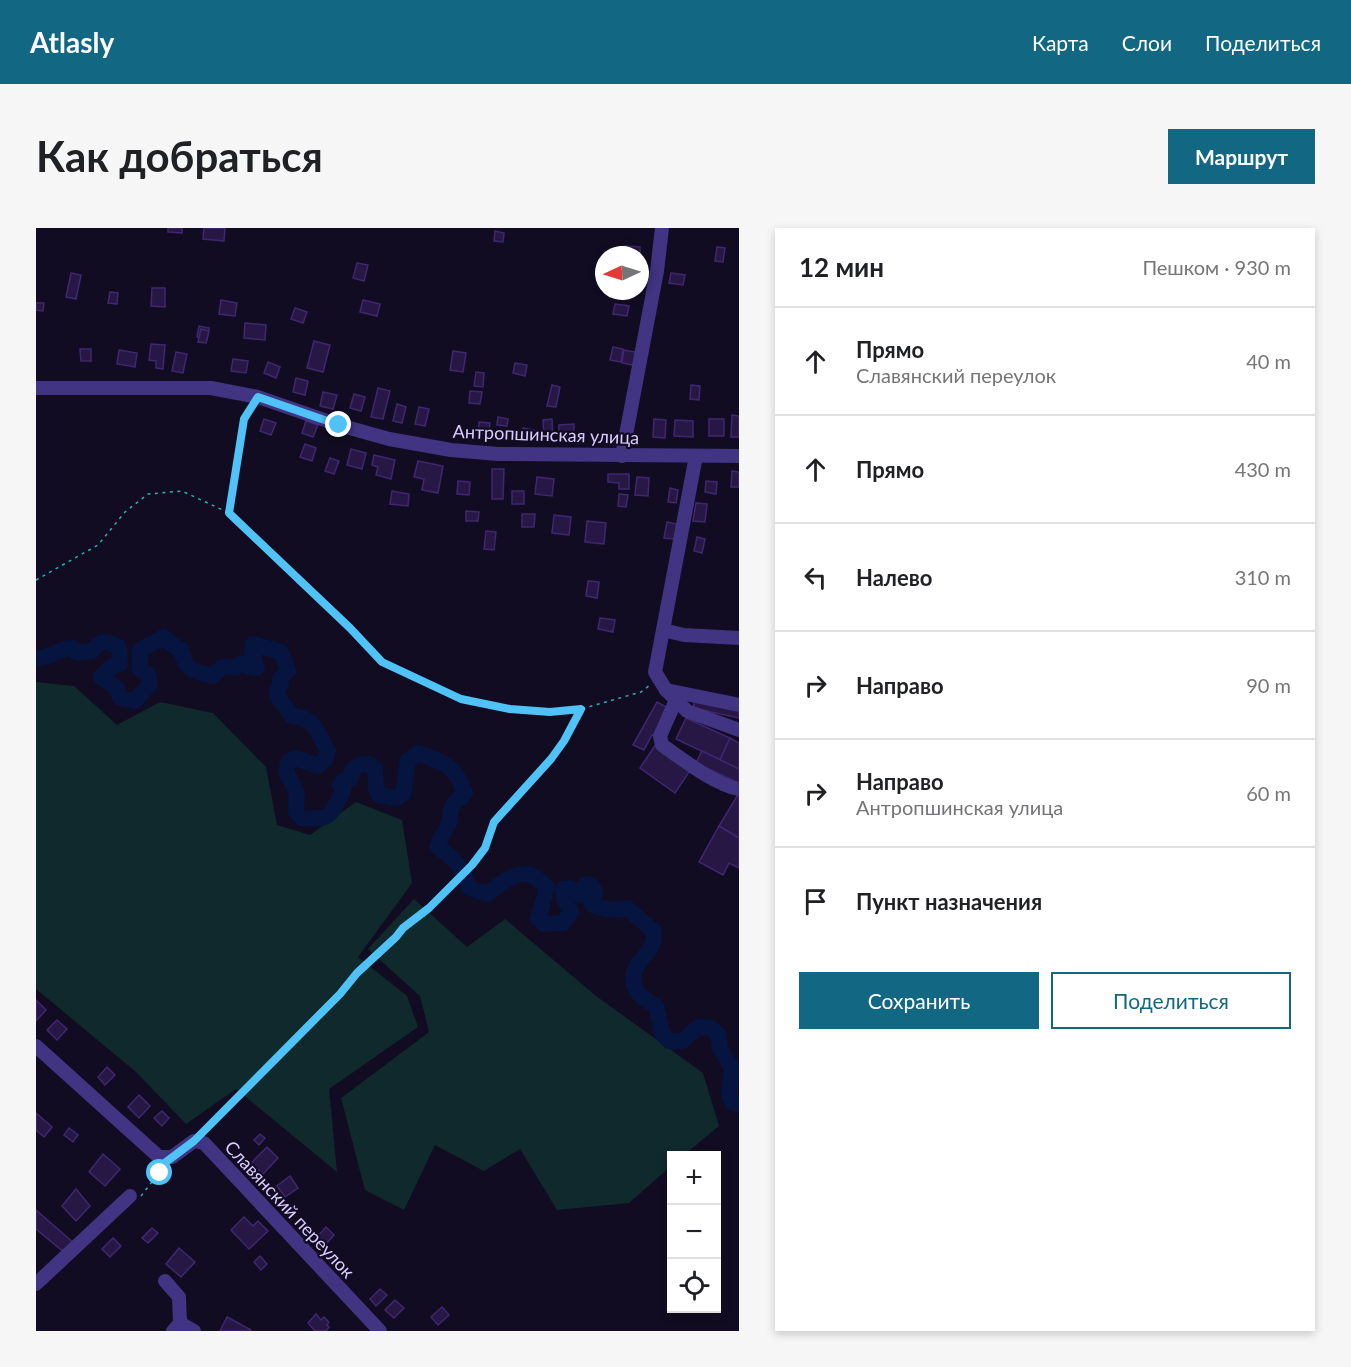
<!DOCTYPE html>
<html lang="ru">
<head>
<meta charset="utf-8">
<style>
	body { margin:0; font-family:Lato,sans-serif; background:#f6f6f6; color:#202124 }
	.controls { position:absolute; right:18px; bottom:18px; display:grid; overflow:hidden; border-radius:0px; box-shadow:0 3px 9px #0003 }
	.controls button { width:54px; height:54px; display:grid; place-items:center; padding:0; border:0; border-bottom:2px solid #e0e0e0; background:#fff; color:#202124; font:30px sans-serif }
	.compass { position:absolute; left:559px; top:18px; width:54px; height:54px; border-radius:50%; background:#fff; box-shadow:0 3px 9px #0003; rotate:266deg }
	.stop { position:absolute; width:18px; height:18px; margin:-14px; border:4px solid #4fc3f7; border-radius:50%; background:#fff }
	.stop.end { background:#4fc3f7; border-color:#fff; box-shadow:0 2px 6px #0008 }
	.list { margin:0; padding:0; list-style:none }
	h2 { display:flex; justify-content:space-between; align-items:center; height:78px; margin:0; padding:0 24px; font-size:26px }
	h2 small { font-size:20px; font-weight:400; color:#757577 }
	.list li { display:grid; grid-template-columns:39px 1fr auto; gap:18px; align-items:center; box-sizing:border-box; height:108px; padding:0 24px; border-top:2px solid #e0e0e0 }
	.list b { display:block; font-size:22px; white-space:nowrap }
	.list p { margin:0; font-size:20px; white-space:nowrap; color:#757577 }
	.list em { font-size:20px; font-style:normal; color:#757577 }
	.actions { display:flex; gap:12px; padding:18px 24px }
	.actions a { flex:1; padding:14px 0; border:2px solid #126883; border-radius:0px; text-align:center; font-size:21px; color:#126883 }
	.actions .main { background:#126883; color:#fff }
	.icon { flex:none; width:33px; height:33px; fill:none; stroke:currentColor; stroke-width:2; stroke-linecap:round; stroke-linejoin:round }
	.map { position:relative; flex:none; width:703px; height:1103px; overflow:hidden; border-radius:0px }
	header { display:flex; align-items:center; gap:36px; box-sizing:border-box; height:84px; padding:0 30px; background:#126883; color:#fff }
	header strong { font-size:28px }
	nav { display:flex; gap:33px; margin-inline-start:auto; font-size:21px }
	.intro { display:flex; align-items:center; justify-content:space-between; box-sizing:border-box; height:144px; padding:0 36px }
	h1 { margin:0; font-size:42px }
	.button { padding:15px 27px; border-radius:0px; background:#126883; color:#fff; font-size:21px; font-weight:700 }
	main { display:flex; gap:36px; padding:0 36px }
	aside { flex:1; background:#fff; border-radius:0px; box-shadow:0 3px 9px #0003 }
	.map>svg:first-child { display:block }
	.green { fill:#0f292c }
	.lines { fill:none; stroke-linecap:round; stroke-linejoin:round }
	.river { stroke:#061440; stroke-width:16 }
	.building { fill:#261744; stroke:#3f2771; stroke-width:1.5 }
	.path { stroke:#27afb9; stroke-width:1.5; stroke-dasharray:3 4.5; stroke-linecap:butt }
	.minor { stroke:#413483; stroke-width:14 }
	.route { stroke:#4fc3f7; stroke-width:8 }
	.labels { text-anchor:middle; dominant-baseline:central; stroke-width:4.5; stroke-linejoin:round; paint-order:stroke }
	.street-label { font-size:18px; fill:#d9ccff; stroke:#120c22 }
</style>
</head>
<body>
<header>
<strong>Atlasly</strong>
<nav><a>Карта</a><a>Слои</a><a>Поделиться</a></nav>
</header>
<div class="intro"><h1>Как добраться</h1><a class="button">Маршрут</a></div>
<main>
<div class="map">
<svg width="703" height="1103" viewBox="0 0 703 1103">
	<rect width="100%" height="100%" fill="#120c22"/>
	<g class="green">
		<path d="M0,454l38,4 43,39 43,-23 53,11 53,54 11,58 33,10 46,-33 46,18 10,63 -54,74 49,39 11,31 -89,62 8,83 -101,-83 -50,35 -50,-52 -100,-83z"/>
		<path d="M378,671l53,48 38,-28 91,77 107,77 16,53 -35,29 -12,1 -1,10 -42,37 -72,7 -37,-61 -36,22 -49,-26 -31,65 -39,-20 -24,-92 88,-66 -9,-36 -52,-47z"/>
	</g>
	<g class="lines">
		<path class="river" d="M0,430c14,1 23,-10 37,-10l4,5 15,-2c8,-12 15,-10 27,-4l1,17 -9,3 -10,10 16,11 3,10 15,3 15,-17 -2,-10 -8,-5v-19l24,-13 8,8 9,4c4,23 12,22 32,27l8,-8 8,-2 6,2 7,-5 8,4 7,1 -5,-16 1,-8 28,8 7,18 -8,9 1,5 -3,5 -1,7 15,20c26,2 23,16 36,34l-3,10 -7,6 -23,-8 -6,3 -3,10 11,22 -1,19 6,6c30,2 29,-3 41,-28l-3,-5 4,-4 6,-2 2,-9 7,-5 11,-1 5,5 1,19 3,7 18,3 6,-4 5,-34 10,-7c28,11 36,11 47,40 -4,6 -8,6 -11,11 -5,5 -3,13 -5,19 -3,9 -10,14 -11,24 19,14 24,19 31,41l18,6c13,-9 31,-27 48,-17 4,3 8,7 12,10l-9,32 6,5 19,-1 8,-11 -7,-13 -1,-10 8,-1 10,8 5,-12 5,1 4,6 -3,14c13,5 22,6 35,3l27,23c0,4 0,9 -2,14 -3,7 -9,13 -14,19 -12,18 0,35 18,41l6,28 7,8h14l15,-14 12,1 8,6 2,14 12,20 -3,26 4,9 6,1"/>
	</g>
	<g class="building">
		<path d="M132,0h14v5l-14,-1z"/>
		<path d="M168,0h21l-1,13 -21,-2z"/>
		<path d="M459,3l9,2 -1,9 -9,-1z"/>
		<path d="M588,18l16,1v8h-17z"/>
		<path d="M681,19l8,1 -2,14 -8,-1z"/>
		<path d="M321,35l11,2 -4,16 -11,-3z"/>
		<path d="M35,45l10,2 -5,24 -10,-2z"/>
		<path d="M635,45l14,2 -2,10 -14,-2z"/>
		<path d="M116,60h13v19l-14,-1z"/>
		<path d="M74,64l8,1 -1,11 -9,-1z"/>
		<path d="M185,72l16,3 -2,13 -16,-2z"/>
		<path d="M327,72l17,4 -3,12 -17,-4z"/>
		<path d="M0,75h8l-1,8 -7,-1z"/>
		<path d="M579,76l14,2 -2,10 -14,-2z"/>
		<path d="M259,80l12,4 -4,11 -12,-4z"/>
		<path d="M209,95l21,2 -1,15 -21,-2z"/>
		<path d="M163,98l10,2 -2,12 -10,-3z"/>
		<path d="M165,101l8,2 -3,12 -8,-1z"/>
		<path d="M278,113l16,4 -7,27 -16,-4z"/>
		<path d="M115,116l14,1 -2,24 -7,-1v-7l-7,-1z"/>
		<path d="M577,119l10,2 -2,13 -11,-2z"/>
		<path d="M44,121h11v12h-10z"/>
		<path d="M83,122l18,3 -2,14 -18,-3z"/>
		<path d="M588,122l11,2 -2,13 -11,-2z"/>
		<path d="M417,123l13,2 -3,19 -13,-2z"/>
		<path d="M140,124l11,2 -4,19 -11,-2z"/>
		<path d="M197,131l15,2 -2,12 -15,-2z"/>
		<path d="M232,134l12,5 -4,11 -12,-5z"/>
		<path d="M479,135l12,2 -2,11 -12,-3z"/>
		<path d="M440,144l8,1 -1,14 -9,-1z"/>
		<path d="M260,150l12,3 -3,14 -12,-3z"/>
		<path d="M516,157l8,2 -4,20 -9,-1z"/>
		<path d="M655,157l9,1 -1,14 -9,-1z"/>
		<path d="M342,160l12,3 -7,28 -12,-2z"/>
		<path d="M434,163l12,1 -2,12 -11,-1z"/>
		<path d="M287,164l14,3 -4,14 -13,-3z"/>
		<path d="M318,166l11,3 -4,14 -11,-3z"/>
		<path d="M361,176l9,3 -4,16 -9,-2z"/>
		<path d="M383,179l10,2 -4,17 -10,-2z"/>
		<path d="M696,187l7,1v21h-8z"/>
		<path d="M462,189l10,2 -1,7 -10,-1z"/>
		<path d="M228,191l12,4 -5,12 -11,-4z"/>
		<path d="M516,191l1,21h-9l-1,-20z"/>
		<path d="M618,191l12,1 -1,18 -12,-1z"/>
		<rect x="673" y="191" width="15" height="17"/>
		<path d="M639,192l18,1v16l-19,-1z"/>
		<path d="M270,193l12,4 -5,12 -11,-4z"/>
		<path d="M443,194l11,1 -1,12 -11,-1z"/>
		<path d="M538,196v11l-15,1v-11z"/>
		<path d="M487,200l11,2 -2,10 -11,-2z"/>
		<path d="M269,216l11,4 -4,13 -12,-4z"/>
		<path d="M315,221l15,4 -4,16 -15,-4z"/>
		<path d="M338,227l21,5 -4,19 -15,-4 2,-8 -6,-2z"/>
		<path d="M294,230l9,3 -5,13 -9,-3z"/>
		<path d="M382,233l25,5 -5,27 -16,-3 2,-11 -10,-2z"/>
		<path d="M456,241h12l-1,30h-11z"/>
		<path d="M696,243l7,1v15h-8z"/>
		<path d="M572,246h21v15h-10v-6l-11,-1z"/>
		<path d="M501,249l17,2 -2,17 -17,-2z"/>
		<path d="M601,249l12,1 -1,18 -13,-1z"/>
		<path d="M422,253l12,1 -1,13 -12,-1z"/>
		<path d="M670,253l11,1 -1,12 -11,-2z"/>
		<path d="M634,260l8,2 -2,13 -8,-1z"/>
		<path d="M356,263l17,3 -1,12 -18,-2z"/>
		<rect x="476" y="263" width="12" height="13"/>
		<path d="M583,266l9,1 -2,12 -8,-1z"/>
		<path d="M660,275l11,1 -2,18 -12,-1z"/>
		<path d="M430,283l13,1 -1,9h-12z"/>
		<path d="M486,286h13l-1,13h-12z"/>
		<path d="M518,287l17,2 -2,18 -17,-2z"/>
		<path d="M551,293l19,2 -2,21 -19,-2z"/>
		<path d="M631,294l10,2 -2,15 -11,-1z"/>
		<path d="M450,303l10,1 -2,18 -10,-1z"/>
		<path d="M661,309l8,2 -3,14 -8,-2z"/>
		<path d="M552,353l11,1 -2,16 -11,-2z"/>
		<path d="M564,390l15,2 -2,12 -15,-3z"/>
		<path d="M659,471l44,9v10l-46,-10z"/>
		<path d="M621,474l13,7 -15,27 -3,-1 -8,15 -11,-5z"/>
		<path d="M650,490l44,20 -10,22 -44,-21z"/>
		<path d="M694,510l9,5v26l-19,-9z"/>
		<path d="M620,516l35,25 -16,24 -35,-25z"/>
		<path d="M666,523l37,18v14l-43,-20z"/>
		<path d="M703,565v45l-20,-12z"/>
		<path d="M683,598l20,12v30l-10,-5 -6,12 -24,-13z"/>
		<path d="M0,772l10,10 -10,11z"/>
		<path d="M21,792l10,9 -10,11 -10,-10z"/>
		<path d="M71,839l8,8 -10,10 -7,-8z"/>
		<path d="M103,867l11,11 -11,12 -11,-11z"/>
		<path d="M126,883l7,7 -7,8 -8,-8z"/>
		<path d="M0,885l16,14 -8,10 -8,-7z"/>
		<path d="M33,900l9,7 -5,7 -9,-7z"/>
		<path d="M224,906l5,4 -6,7 -5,-5z"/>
		<path d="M231,919l11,11 -15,16 -12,-11z"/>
		<path d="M67,926l17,15 -15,17 -16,-14z"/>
		<path d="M254,948l8,12 -13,9 -8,-11z"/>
		<path d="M40,961l14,17 -14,15 -14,-15z"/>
		<path d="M0,982l39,34 -9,10 -30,-25z"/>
		<path d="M208,989l9,9 5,-5 10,10 -19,18 -18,-19z"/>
		<path d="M290,999l8,8 -7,8 -9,-7z"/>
		<path d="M116,1000l6,5 -10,10 -6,-5z"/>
		<path d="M77,1010l8,8 -11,11 -8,-8z"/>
		<path d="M143,1020l16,14 -14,15 -15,-13z"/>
		<path d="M224,1028l7,8 -6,6 -7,-8z"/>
		<path d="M344,1061l7,6 -11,11 -6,-7z"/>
		<path d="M359,1072l9,8 -10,10 -9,-8z"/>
		<path d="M406,1079l7,8 -11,10 -7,-8z"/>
		<path d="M280,1086l5,6 3,-3 5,5 -2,3 2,2 -3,4h-11l-7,-8z"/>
		<path d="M191,1089l24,13 -1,1h-30z"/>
	</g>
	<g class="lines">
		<g class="path">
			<path d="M193,284l16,-93 6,-10"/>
			<path d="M0,352l62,-35 27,-33 23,-18 34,-3 47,22 121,115 32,34 79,37 49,10 40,3 31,-3 60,-17 9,-7"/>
			<path d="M167,904l137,-137 17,-22 39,-36 7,-9 26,-20 43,-43 13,-17 9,-26 57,-63 13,-18 17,-31"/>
			<path d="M105,968l21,-27"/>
		</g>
		<g class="minor">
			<path d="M0,160h175l47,9 81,28 50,14 62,11 47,4 241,2"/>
			<path d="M586,228l35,-185 5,-43"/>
			<path d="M660,228l-41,216 11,18 21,21 52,19"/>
			<path d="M627,402l21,5 55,3"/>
			<path d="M630,462l73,15"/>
			<path d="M640,472l-16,36 2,9c20,14 53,40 77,44"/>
			<path d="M0,818l123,111h13l22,-16 10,2 176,188"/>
			<path d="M129,1053l14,16 1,26 -7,8"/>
			<path d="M0,1056l94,-88"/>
			<path d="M144,1095l14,8"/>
		</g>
	</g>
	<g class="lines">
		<path class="route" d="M124,945l6,-11 28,-21 146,-147 17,-21 39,-36 7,-9 26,-20 43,-43 13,-17 9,-26 57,-63 13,-18 17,-32 -31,3 -40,-3 -49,-10 -79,-37 -32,-34 -121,-115 15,-94 14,-22 81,28"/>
	</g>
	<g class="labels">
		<g class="street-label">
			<text transform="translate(510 206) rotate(2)">Антропшинская улица</text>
			<text transform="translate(254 981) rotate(47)">Славянский переулок</text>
		</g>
	</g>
</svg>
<div class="controls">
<button>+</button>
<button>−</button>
<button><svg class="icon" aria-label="locate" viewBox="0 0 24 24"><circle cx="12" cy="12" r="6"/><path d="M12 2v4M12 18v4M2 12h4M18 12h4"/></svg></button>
</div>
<svg class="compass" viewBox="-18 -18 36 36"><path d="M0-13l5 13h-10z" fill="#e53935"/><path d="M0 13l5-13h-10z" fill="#757577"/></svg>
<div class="stop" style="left:124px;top:945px"></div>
<div class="stop end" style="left:303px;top:197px"></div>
</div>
<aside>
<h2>12 мин<small>Пешком · 930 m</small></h2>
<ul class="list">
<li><svg class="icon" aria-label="ahead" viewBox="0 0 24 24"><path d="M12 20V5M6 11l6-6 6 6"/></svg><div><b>Прямо</b><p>Славянский переулок</p></div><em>40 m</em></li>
<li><svg class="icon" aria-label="ahead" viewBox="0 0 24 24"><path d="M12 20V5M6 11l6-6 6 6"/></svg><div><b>Прямо</b></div><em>430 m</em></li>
<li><svg class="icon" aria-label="left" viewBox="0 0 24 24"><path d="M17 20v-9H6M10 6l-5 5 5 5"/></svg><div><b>Налево</b></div><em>310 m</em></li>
<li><svg class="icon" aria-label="right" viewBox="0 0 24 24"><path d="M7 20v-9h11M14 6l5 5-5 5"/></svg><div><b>Направо</b></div><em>90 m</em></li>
<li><svg class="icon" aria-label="right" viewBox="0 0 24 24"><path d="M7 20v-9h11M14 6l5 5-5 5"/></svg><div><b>Направо</b><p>Антропшинская улица</p></div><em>60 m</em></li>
<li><svg class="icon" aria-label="arrive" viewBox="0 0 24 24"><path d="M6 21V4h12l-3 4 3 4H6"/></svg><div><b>Пункт назначения</b></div></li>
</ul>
<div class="actions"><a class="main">Сохранить</a><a>Поделиться</a></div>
</aside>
</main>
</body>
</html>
